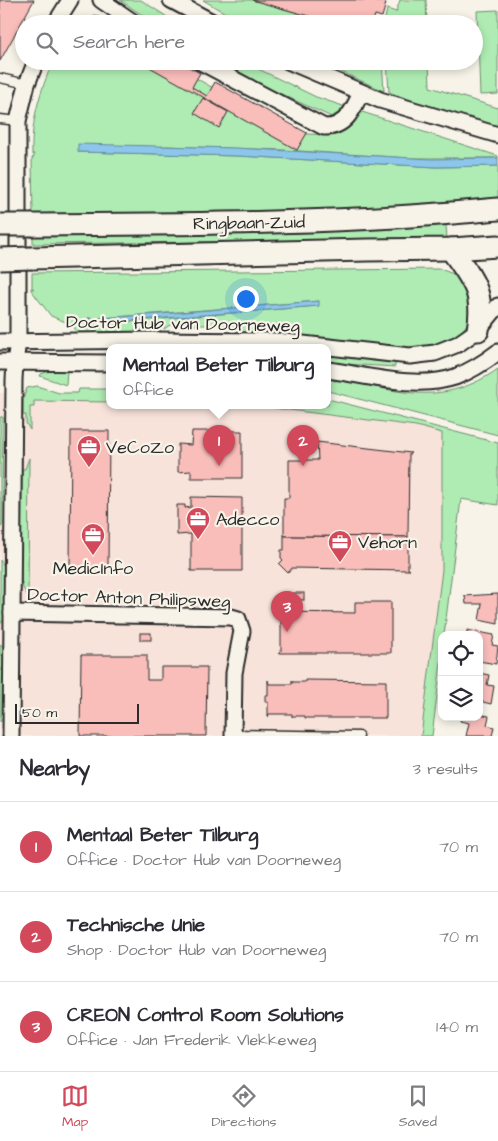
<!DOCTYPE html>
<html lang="en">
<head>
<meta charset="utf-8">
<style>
	body { margin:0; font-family:"Architects Daughter",sans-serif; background:#f2f2f3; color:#2b2b33 }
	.controls { position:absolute; right:15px; bottom:15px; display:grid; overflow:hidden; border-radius:10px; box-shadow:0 2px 8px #0003 }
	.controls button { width:45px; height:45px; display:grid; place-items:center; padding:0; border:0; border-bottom:1px solid #e1e1e2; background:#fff; color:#2b2b33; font:25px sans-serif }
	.scale { position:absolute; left:15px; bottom:12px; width:124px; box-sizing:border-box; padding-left:5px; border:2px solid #2b2b2b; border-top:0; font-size:14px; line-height:18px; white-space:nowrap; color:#2b2b2b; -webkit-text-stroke:4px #f7f3e8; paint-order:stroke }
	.you { position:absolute; left:245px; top:298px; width:18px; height:18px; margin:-12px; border:4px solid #fff; border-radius:50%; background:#1a73e8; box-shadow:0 0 0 8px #1a73e833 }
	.badge { display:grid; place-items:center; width:32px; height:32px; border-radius:50%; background:#d1495b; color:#fff; font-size:16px; font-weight:700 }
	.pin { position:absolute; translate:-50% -41px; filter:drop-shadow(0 1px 2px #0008) }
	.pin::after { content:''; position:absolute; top:26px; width:18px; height:15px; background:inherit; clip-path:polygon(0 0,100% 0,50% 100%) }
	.popup { position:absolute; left:106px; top:344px; width:225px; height:65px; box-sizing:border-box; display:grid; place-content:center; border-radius:10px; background:#fff; filter:drop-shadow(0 1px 4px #0005); font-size:16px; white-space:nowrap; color:#7c7c81 }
	.popup b { font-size:19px; color:#2b2b33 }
	.popup::after { content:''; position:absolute; left:50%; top:100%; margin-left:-10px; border:10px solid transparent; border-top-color:#fff }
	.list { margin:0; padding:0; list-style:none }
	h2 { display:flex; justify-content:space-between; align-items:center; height:65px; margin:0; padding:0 20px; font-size:21px }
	h2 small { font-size:16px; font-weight:400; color:#7c7c81 }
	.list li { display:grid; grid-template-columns:32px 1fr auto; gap:15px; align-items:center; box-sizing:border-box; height:90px; padding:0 20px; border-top:1px solid #e1e1e2 }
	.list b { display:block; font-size:19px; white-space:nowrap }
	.list p { margin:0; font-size:16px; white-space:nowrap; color:#7c7c81 }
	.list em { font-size:16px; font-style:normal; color:#7c7c81 }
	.icon { flex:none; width:28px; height:28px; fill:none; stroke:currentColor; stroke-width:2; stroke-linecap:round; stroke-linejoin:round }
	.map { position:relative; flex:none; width:498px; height:736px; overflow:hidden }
	.search { position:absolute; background:#fff; box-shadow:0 2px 8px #0003; left:15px; right:15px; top:15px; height:55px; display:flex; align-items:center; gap:12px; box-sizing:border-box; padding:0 18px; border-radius:28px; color:#7c7c81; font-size:19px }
	.sheet { height:335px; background:#fff }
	nav { display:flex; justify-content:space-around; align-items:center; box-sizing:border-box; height:70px; border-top:1px solid #e1e1e2; background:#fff; font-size:14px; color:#7c7c81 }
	nav a { display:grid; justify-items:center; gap:2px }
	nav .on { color:#d1495b }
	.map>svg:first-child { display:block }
	.built { fill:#f8e3da }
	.green { fill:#afecb3; stroke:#6d8c6f; fill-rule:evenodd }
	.water { fill:#8cc7eb; stroke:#65899e }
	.building { fill:#f9bdba; stroke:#2b2b2b }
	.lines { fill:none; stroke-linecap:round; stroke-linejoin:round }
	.lane-casing { stroke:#2b2b2b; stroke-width:11 }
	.street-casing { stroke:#2b2b2b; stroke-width:19 }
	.secondary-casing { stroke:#2b2b2b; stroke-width:25 }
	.lane { stroke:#f7f3e8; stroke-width:8 }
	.street { stroke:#f7f3e8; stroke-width:15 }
	.secondary { stroke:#f7f3e8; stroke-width:21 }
	.secondary-bridge-casing { stroke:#2b2b2b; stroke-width:25; stroke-linecap:butt }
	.secondary-bridge { stroke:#f7f3e8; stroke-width:21 }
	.labels { text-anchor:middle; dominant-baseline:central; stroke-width:4.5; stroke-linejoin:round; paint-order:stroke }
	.street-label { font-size:18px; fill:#2b2b2b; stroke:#f7f3e8 }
	.poi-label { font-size:18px; fill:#2b2b2b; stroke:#f7f3e8; text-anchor:start }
</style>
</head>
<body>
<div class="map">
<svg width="498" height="736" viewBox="0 0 498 736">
	<rect width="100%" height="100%" fill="#f7f3e8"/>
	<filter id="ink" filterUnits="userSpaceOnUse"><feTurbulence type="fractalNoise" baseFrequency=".02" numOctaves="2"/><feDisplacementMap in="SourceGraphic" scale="10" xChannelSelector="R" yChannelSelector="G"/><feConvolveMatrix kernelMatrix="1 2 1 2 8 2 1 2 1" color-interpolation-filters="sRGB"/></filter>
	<g filter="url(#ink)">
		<path class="built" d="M110,392v13h215l118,26 -1,139 -18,166h-424v-343z"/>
		<g class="green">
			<path d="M120,0h21l37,24h-23z"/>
			<path d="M203,0h49l85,24h-93z"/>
			<path d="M400,0h26l1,24h-43l3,-15 9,3z"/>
			<path d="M498,10v84l-18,1 -3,-84z"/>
			<path d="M53,61h113l68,39 72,34 29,1 15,-10 -2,-1 11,-13 139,45v2h-89l-125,-8 -117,-4 -89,6 160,4 198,11 62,-1v32l-69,7 -133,8 -263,2 -1,-57 2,-1v-3h-2c-1,-34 8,-62 21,-93z"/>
			<path d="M219,61h23l74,36 30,10 -10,12 -66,-30z"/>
			<path d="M317,61h65l2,30z"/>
			<path d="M387,61h42l1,26 68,21v22l-54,-17 -55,-21z"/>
			<path d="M440,225h6l1,14 -414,5v-8l265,-3z"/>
			<path d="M440,269l16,6 5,4 9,14 -1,28 -7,10 -8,8 -23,8 -28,2 -67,-9 -89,-7 -26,-8h-51l-6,4v-6l-4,-1v9l-4,2 -7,-2 -1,3 -70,1 -5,-10 -22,-9 -20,-26v-2l3,1 -2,-1v-15zM319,301l-1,5 -229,19v-8v2z"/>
			<path d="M328,352l67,10v5l-67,-4z"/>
			<path d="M67,369l-1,16 -26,-9 1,-2 11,-4z"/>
			<path d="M498,369v66l-170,-44v-13l5,1 1,2 8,-1c58,12 102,27 156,-11z"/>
			<path d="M37,386l22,7h19l1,-4h31v13l-76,-1v6h-4v23l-4,-7v-8h-3v-16l4,-11z"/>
			<path d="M328,399l170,44v62l-37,-6 -17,136h-2v20l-10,81h-11l21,-166v-137l-26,-7 -158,-20 -38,-1h108z"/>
			<path d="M0,417h3l-1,109 -2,2z"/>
			<path d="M29,458l-1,139 -5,-9 -2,-9 1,-110h3z"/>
			<path d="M0,560l5,7v51l-5,6z"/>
			<path d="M0,644l5,4 -1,69 -4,5z"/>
		</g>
		<g class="water">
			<path d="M78,144l158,4 195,11 67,-1v8l-62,1 -198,-11 -160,-4z"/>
			<path d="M319,301v5l-230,18v-5l71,-5z"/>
		</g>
		<g class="building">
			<path d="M0,0h34l-34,61z"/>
			<path d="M252,0h121l13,3 -4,14 -7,-2 -3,9h-35z"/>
			<path d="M95,15l16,9h-21z"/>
			<path d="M139,61h39l22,12 -8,14 15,9 8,-14 92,51 -10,17z"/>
			<path d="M203,98l25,14 -9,16 -25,-15z"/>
			<path d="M71,431h38l-1,139h-38z"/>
			<path d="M192,431h50v47h-51v-7l-13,1v-28l13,1z"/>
			<path d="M317,442l94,11 -2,1 -1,83 -124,-1v-38h5v-38h29z"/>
			<path d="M191,497l51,1v73h-51v-37l-14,1v-30h8v3l6,-1z"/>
			<path d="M284,536l124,1v32l2,1 -118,-2 -4,5 -9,-9 4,-4 -2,-2v-8h3z"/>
			<rect x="294" y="593" width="10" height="7"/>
			<path d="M498,594v30l-19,-4 3,-16h-16l-1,-8h-1z"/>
			<path d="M355,602h36v51h-112l2,-2v-38l-2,-1 76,1z"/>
			<path d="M467,630l27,5 -2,10 6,1 -2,18 -17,-3v-26h-12z"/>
			<rect x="140" y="633" width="11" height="7"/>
			<path d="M81,655h66v25h14v-13h46l-1,69h-126z"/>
			<path d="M479,673l10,2 -2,10 7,1 -3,18 -12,-3z"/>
			<path d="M268,680l1,4h23v-4l1,2h12v-2l81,1v37h-81v-2h-12l-1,1v-3h-23l-1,3v-15h-3v-7h3z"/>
			<path d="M479,714l10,2 -2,9 7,2 -2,9h-26l3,-13 -9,-2 1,-4h18z"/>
		</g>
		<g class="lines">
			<g class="lane-casing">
				<g id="lane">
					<path d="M0,78l27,6"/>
					<path d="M0,119l18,2"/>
					<path d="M233,734l126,2"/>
				</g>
			</g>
			<g class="street-casing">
				<g id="street">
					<path d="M101,0l35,24"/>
					<path d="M171,0l45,24"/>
					<path d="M55,24l15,-24"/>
					<path d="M199,61l125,66c21,1 30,-18 37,-35"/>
					<path d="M288,61l92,39 118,35"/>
					<path d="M0,342l153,-2 123,1 134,15 25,-3 23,-9 20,-14 20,-24"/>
					<path d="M0,362l110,1"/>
					<path d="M328,370c38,5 89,20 127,7 16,-6 30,-15 43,-25"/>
					<path d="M12,613l219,4 7,2 4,12 -8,42 -1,63"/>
					<path d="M11,736l3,-356 1,-18 3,-20v-221l9,-37 9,-23"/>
				</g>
			</g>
			<g class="secondary-casing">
				<g id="secondary">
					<path d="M33,225c156,-1 310,-1 465,-16"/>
					<path d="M451,249c21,30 34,43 27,81"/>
					<path d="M32,258l335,-8 84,-1 47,-3"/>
				</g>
			</g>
			<use href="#lane" class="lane"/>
			<use href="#street" class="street"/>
			<use href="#secondary" class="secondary"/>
			<g class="secondary-bridge-casing">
				<g id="secondary-bridge">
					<path d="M0,225h33"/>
					<path d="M0,259l32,-1"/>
				</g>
			</g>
			<use href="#secondary-bridge" class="secondary-bridge"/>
		</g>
	</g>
	<defs>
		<g id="office-pin" transform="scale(1.25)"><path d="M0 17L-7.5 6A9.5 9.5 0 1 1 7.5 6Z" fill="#d1495b" stroke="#f7f3e8"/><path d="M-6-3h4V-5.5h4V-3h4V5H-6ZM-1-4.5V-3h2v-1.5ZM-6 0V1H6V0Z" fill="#fff"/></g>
	</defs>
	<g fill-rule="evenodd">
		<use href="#office-pin" x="89" y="447"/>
		<use href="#office-pin" x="198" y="519"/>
		<use href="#office-pin" x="93" y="535"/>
		<use href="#office-pin" x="340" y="542"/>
	</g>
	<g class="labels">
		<g class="street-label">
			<text transform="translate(249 223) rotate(-1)">Ringbaan-Zuid</text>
			<text transform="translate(183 324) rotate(1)">Doctor Hub van Doorneweg</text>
			<text transform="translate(129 598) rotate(2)">Doctor Anton Philipsweg</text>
		</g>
		<g class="poi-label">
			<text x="106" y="447">VeCoZo</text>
			<text x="216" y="519">Adecco</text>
			<text x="358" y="542">Vehorn</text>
			<text x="93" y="568" text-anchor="middle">MedicInfo</text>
		</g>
	</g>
</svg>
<div class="controls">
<button><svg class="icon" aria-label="locate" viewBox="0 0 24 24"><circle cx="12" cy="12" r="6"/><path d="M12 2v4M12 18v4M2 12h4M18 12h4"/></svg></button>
<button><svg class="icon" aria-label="layers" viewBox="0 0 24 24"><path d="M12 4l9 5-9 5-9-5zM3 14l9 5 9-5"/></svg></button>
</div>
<div class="scale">50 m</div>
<div class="you"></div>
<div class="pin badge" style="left:219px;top:466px">1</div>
<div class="popup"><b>Mentaal Beter Tilburg</b>Office</div>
<div class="pin badge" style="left:303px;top:466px">2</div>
<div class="pin badge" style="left:287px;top:632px">3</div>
<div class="search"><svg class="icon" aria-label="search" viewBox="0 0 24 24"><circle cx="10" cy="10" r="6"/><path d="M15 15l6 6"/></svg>Search here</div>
</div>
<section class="sheet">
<h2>Nearby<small>3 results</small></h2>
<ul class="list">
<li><span class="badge">1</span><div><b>Mentaal Beter Tilburg</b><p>Office · Doctor Hub van Doorneweg</p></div><em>70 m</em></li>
<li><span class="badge">2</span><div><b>Technische Unie</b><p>Shop · Doctor Hub van Doorneweg</p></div><em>70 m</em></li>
<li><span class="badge">3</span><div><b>CREON Control Room Solutions</b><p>Office · Jan Frederik Vlekkeweg</p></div><em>140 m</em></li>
</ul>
</section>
<nav>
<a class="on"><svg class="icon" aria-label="map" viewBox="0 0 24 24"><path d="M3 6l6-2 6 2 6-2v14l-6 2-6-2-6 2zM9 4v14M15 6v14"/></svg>Map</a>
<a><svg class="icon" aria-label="directions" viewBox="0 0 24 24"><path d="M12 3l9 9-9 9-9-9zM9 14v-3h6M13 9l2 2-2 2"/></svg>Directions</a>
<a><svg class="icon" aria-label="saved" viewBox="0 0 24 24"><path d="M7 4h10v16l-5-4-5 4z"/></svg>Saved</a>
</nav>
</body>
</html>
